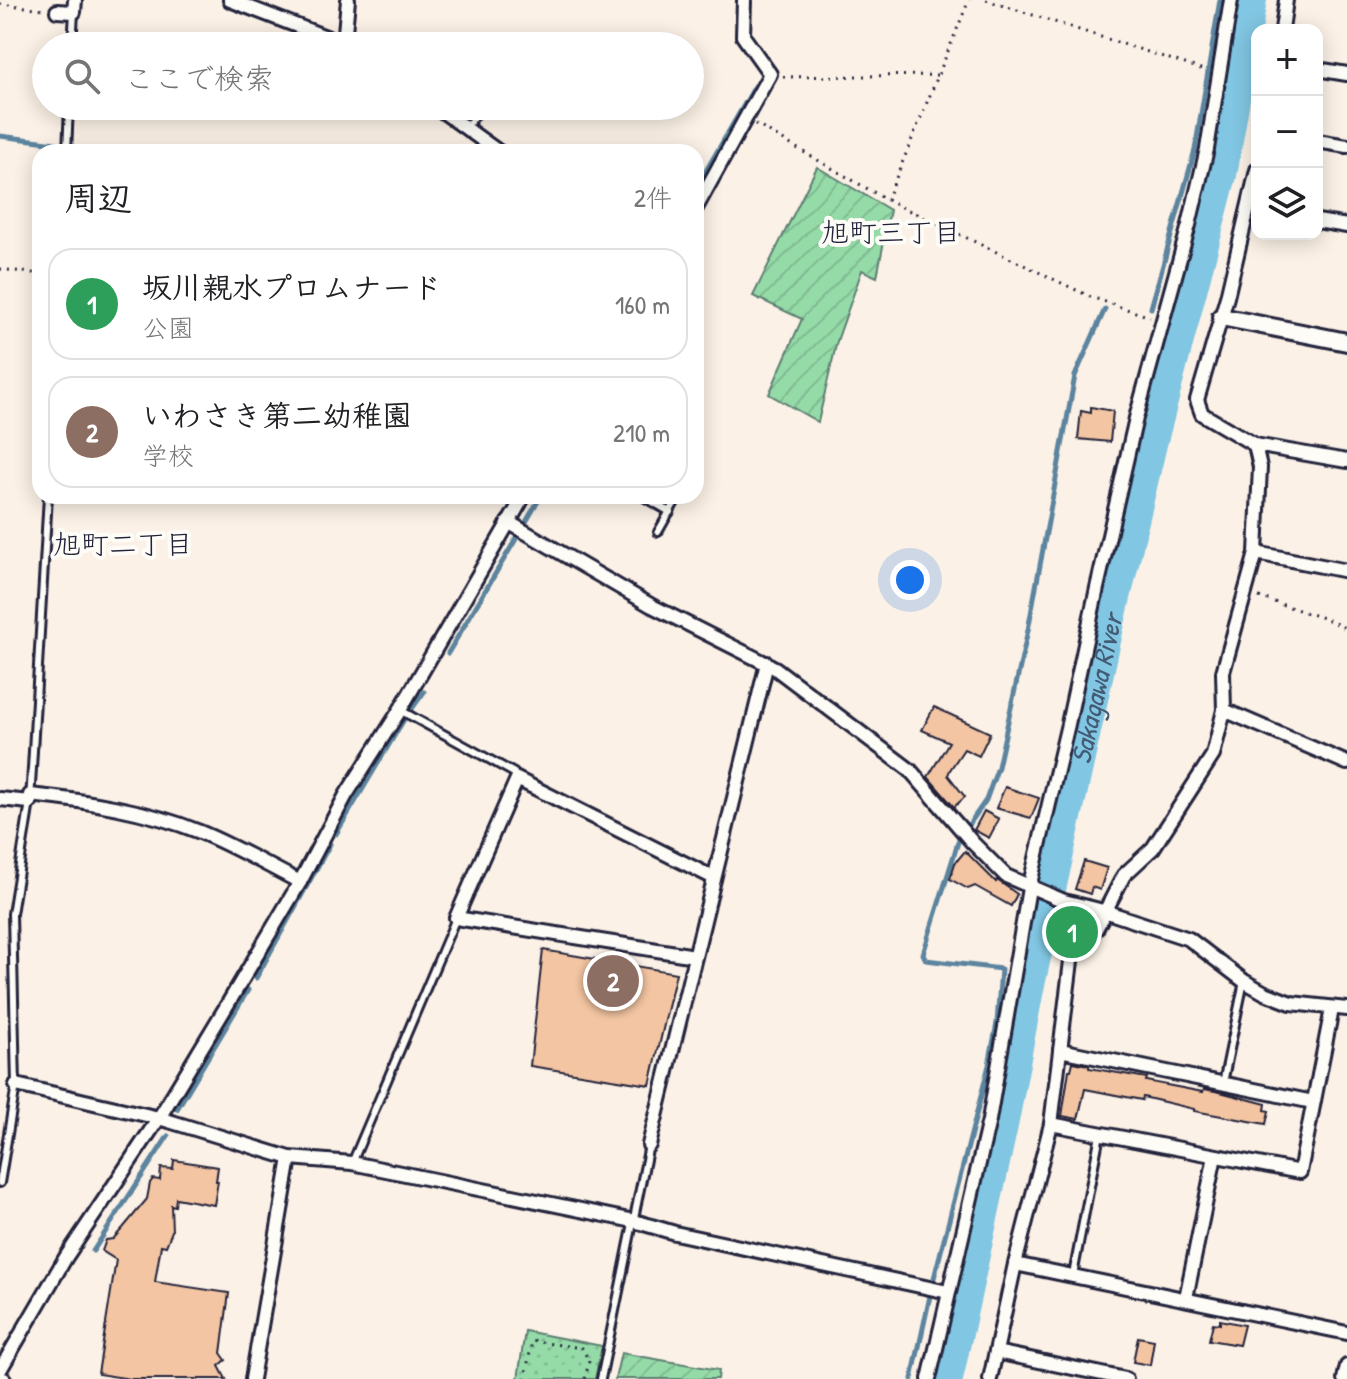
<!DOCTYPE html>
<html lang="ja">
<head>
<meta charset="utf-8">
<style>
	body { margin:0; font-family:"Patrick Hand","Klee One",sans-serif; background:#f2f2f2; color:#202124 }
	.controls { position:absolute; right:24px; top:24px; display:grid; overflow:hidden; border-radius:16px; box-shadow:0 4px 20px #0003 }
	.controls button { width:72px; height:72px; display:grid; place-items:center; padding:0; border:0; border-bottom:2px solid #e0e0e0; background:#fff; color:#202124; font:40px sans-serif }
	.you { position:absolute; left:910px; top:580px; width:28px; height:28px; margin:-20px; border:6px solid #fff; border-radius:50%; background:#1a73e8; box-shadow:0 0 0 12px #1a73e833 }
	.badge { display:grid; place-items:center; width:52px; height:52px; border-radius:50%; background:#7c3aed; color:#fff; font-size:26px; font-weight:700 }
	.pin { position:absolute; translate:-50% -50%; border:4px solid #fff; box-shadow:0 2px 8px #0006 }
	.list { margin:0; padding:0; list-style:none }
	h2 { display:flex; justify-content:space-between; align-items:center; height:104px; margin:0; padding:0 32px; font-size:34px }
	h2 small { font-size:26px; font-weight:400; color:#757577 }
	.list li { display:grid; grid-template-columns:52px 1fr auto; gap:24px; align-items:center; box-sizing:border-box; height:112px; margin:0 16px 16px; padding:0 16px; border:2px solid #e0e0e0; border-radius:24px }
	.list b { display:block; font-size:30px; white-space:nowrap }
	.list p { margin:0; font-size:26px; white-space:nowrap; color:#757577 }
	.list em { font-size:26px; font-style:normal; color:#757577 }
	.icon { flex:none; width:44px; height:44px; fill:none; stroke:currentColor; stroke-width:2; stroke-linecap:round; stroke-linejoin:round }
	.map { position:relative; flex:none; width:1347px; height:1379px; overflow:hidden }
	.search { position:absolute; background:#fff; box-shadow:0 4px 20px #0003; left:32px; top:32px; width:672px; height:88px; display:flex; align-items:center; gap:20px; box-sizing:border-box; padding:0 28px; border-radius:44px; color:#757577; font-size:30px }
	.panel { position:absolute; background:#fff; box-shadow:0 4px 20px #0003; left:32px; top:144px; width:672px; height:360px; border-radius:24px }
	.map>svg:first-child { display:block }
	.grass { fill:url(#grass-dots); stroke:#5c7e72; stroke-width:2 }
	.garden { fill:url(#garden-furrows); stroke:#5c7e72; stroke-width:2 }
	.lines { fill:none; stroke-linecap:round; stroke-linejoin:round }
	.stream { stroke:#5b849f; stroke-width:5 }
	.river { stroke:#81c6e2; stroke-width:28 }
	.building { fill:#f3c5a2; stroke:#22223b; stroke-width:2 }
	.service-casing { stroke:#22223b; stroke-width:12 }
	.minor-casing { stroke:#22223b; stroke-width:18 }
	.tertiary-casing { stroke:#22223b; stroke-width:22 }
	.path { stroke:#22223b; stroke-width:3; stroke-dasharray:2 6; stroke-linecap:butt }
	.service { stroke:#fdfcf7; stroke-width:6 }
	.minor { stroke:#fdfcf7; stroke-width:12 }
	.tertiary { stroke:#fdfcf7; stroke-width:16 }
	.labels { text-anchor:middle; dominant-baseline:central; stroke-width:8; stroke-linejoin:round; paint-order:stroke }
	.neighbourhood-label { font-size:28px; fill:#22223b; stroke:#fdfcf7 }
	.water-label { font-size:28px; font-style:italic; fill:#435b75; stroke:#fdfcf7 }
</style>
</head>
<body>
<div class="map">
<svg width="1347" height="1379" viewBox="0 0 1347 1379">
	<defs>
		<pattern id="grass-dots" width="8" height="8" patternUnits="userSpaceOnUse" patternTransform="scale(2)"><rect width="8" height="8" fill="#95dba8"/><path d="M2 2h.1M6 6h.1" fill="none" stroke="#80bc92" stroke-width="1.8" stroke-linecap="round"/></pattern>
		<pattern id="garden-furrows" width="10" height="10" patternUnits="userSpaceOnUse" patternTransform="scale(2)"><rect width="10" height="10" fill="#95dba8"/><path d="M-1 1l2-2M0 10L10 0M9 11l2-2" fill="none" stroke="#80bc92"/></pattern>
	</defs>
	<rect width="100%" height="100%" fill="#fbf1e6"/>
	<filter id="ink" filterUnits="userSpaceOnUse"><feTurbulence type="fractalNoise" baseFrequency=".0125" numOctaves="2"/><feDisplacementMap in="SourceGraphic" scale="16" xChannelSelector="R" yChannelSelector="G"/><feConvolveMatrix kernelMatrix="1 2 1 2 8 2 1 2 1" color-interpolation-filters="sRGB"/></filter>
	<g filter="url(#ink)">
		<path class="grass" d="M525,1331l77,15 -7,33h-77z"/>
		<g class="garden">
			<path d="M817,167l73,43 -13,67 -15,-7 -25,71 -19,81 -49,-28 33,-75 -49,-23z"/>
			<path d="M621,1353l98,17 -1,9h-103z"/>
		</g>
		<g class="lines">
			<g class="stream">
				<path d="M0,136l56,7"/>
				<path d="M696,188l59,-102"/>
				<path d="M1151,308l44,-158 25,-150"/>
				<path d="M526,522l15,-26"/>
				<path d="M448,653l68,-114"/>
				<path d="M336,834l67,-113 21,-29"/>
				<path d="M256,978l74,-134"/>
				<path d="M177,1109l71,-119"/>
				<path d="M93,1251l75,-115"/>
				<path d="M912,1379l21,-97 56,-217 8,-42 4,-54 -75,-9 -3,-6 36,-115 27,-39 12,-33 30,-137 47,-254 30,-67"/>
			</g>
			<path class="river" id="s1" d="M949,1379l56,-258 25,-132 80,-362 43,-183 70,-269 30,-175"/>
		</g>
		<g class="building">
			<path d="M1091,407l22,4 -3,31 -32,-3 3,-28 10,2z"/>
			<path d="M934,707l56,26 -11,23 -15,-7 -14,21 -2,5 17,22 -11,10 -26,-30 21,-35 -27,-12z"/>
			<path d="M1005,787l34,11 -8,20 -35,-10z"/>
			<path d="M984,811l15,8 -10,19 -15,-8z"/>
			<path d="M965,851l31,31 1,-2 20,14 -6,12 -36,-20 -7,3 -18,-10 5,-16z"/>
			<path d="M1084,861l23,7 -7,22 -8,-3 -2,7 -15,-5z"/>
			<path d="M543,950l133,23 -26,112 -120,-19z"/>
			<path d="M1073,1062l16,3v3l58,10 -1,3 57,11 1,-3 16,3 46,12 -1,6 4,1 -3,13 -72,-13v-2l-51,-12 -1,3 -57,-11 -7,30 -16,-3 7,-46h2z"/>
			<path d="M174,1160l44,7 -2,14h2l-4,24 -38,-7 -1,8 -4,-1 1,26 -6,15 -5,-1 -6,37 74,11 -8,60 5,7 -7,6 7,13h-95l-33,-5 18,-114 -14,-9 4,-11 7,-1 10,-11 24,-29 3,-16 3,-4 7,1 1,-12 12,1z"/>
			<path d="M1220,1320l24,5 -5,20 -30,-5 4,-17 7,1z"/>
			<path d="M1138,1337l16,3 -4,25 -17,-3z"/>
		</g>
		<g class="lines">
			<g class="service-casing">
				<g id="service">
					<path d="M72,46l2,-34"/>
					<path d="M466,128l16,-22"/>
					<path d="M67,152l2,-46"/>
					<path d="M642,496l28,16"/>
					<path d="M658,532l20,-35"/>
					<path d="M400,710l114,63 2,5"/>
					<path d="M1223,1083l21,-102"/>
					<path d="M352,1163l104,-245"/>
					<path d="M0,1183l16,-98 -4,-171 18,-112 18,-306"/>
					<path d="M1073,1275l27,-141"/>
					<path d="M601,1379l48,-234"/>
				</g>
			</g>
			<g class="minor-casing">
				<g id="minor">
					<path d="M230,0l119,46"/>
					<path d="M57,11l17,1 1,-12"/>
					<path d="M1282,30l4,-30"/>
					<path d="M344,43l4,-43"/>
					<path d="M1317,69l30,5"/>
					<path d="M435,106l64,46"/>
					<path d="M1317,141l30,5"/>
					<path d="M696,208l74,-134 -27,-38 1,-36"/>
					<path d="M1317,221l30,5"/>
					<path d="M1255,445l92,16"/>
					<path d="M508,522l144,84 123,62 135,102 63,73 33,33 58,25 43,11 82,27 55,42 21,12 26,10 56,6"/>
					<path d="M1256,553l91,18"/>
					<path d="M1224,710l123,53"/>
					<path d="M30,795c57,6 116,15 170,37 34,14 67,33 100,50"/>
					<path d="M0,799l30,3"/>
					<path d="M695,956l-239,-38 61,-139 197,99"/>
					<path d="M1060,1050l253,52"/>
					<path d="M16,1085l143,33 131,40 62,5 282,58 41,12 273,59"/>
					<path d="M1051,1124l249,48 32,-163"/>
					<path d="M649,1145l118,-482"/>
					<path d="M1015,1264l332,69"/>
					<path d="M1186,1298l29,-142"/>
					<path d="M996,1352l130,27"/>
					<path d="M0,1370l66,-113 93,-139 70,-116 71,-120 46,-87 54,-85 124,-214"/>
					<path d="M0,1379h4"/>
					<path d="M252,1379l38,-221"/>
					<path d="M929,1379l60,-259 40,-232 39,-164 29,-136 39,-170 53,-193 18,-76 24,-149"/>
					<path d="M990,1379l25,-115 36,-140 21,-171 24,-24 28,-54 29,-27 60,-93 11,-45 -1,-38 33,-119 4,-86 -5,-22 -53,-31 -5,-14 30,-103 30,-127"/>
					<path d="M1344,1379l3,-13"/>
				</g>
			</g>
			<g class="tertiary-casing">
				<path id="tertiary" d="M1221,317l126,25"/>
			</g>
			<g class="path">
				<path d="M986,0l221,71"/>
				<path d="M0,4l44,5"/>
				<path d="M783,77l157,-2"/>
				<path d="M755,124l132,76 204,97 59,20"/>
				<path d="M887,200l82,-200"/>
				<path d="M0,269l40,5"/>
				<path d="M1259,597l67,22 21,10"/>
				<path d="M1063,942l8,-27"/>
				<path d="M525,1379l7,-38 50,7 7,13 -4,18"/>
			</g>
			<use href="#service" class="service"/>
			<use href="#minor" class="minor"/>
			<use href="#tertiary" class="tertiary"/>
		</g>
	</g>
	<g class="labels">
		<g class="neighbourhood-label">
			<text x="891" y="232">旭町三丁目</text>
			<text x="123" y="544">旭町二丁目</text>
		</g>
		<g class="water-label">
			<text stroke="none"><textPath href="#s1" startOffset="706">Sakagawa River</textPath></text>
		</g>
	</g>
</svg>
<div class="controls">
<button>+</button>
<button>−</button>
<button><svg class="icon" aria-label="layers" viewBox="0 0 24 24"><path d="M12 4l9 5-9 5-9-5zM3 14l9 5 9-5"/></svg></button>
</div>
<div class="you"></div>
<div class="pin badge" style="left:1072px;top:932px;background:#2e9e5b">1</div>
<div class="pin badge" style="left:613px;top:981px;background:#8d6e63">2</div>
<div class="search"><svg class="icon" aria-label="search" viewBox="0 0 24 24"><circle cx="10" cy="10" r="6"/><path d="M15 15l6 6"/></svg>ここで検索</div>
<section class="panel">
<h2>周辺<small>2件</small></h2>
<ul class="list">
<li><span class="badge" style="background:#2e9e5b">1</span><div><b>坂川親水プロムナード</b><p>公園</p></div><em>160 m</em></li>
<li><span class="badge" style="background:#8d6e63">2</span><div><b>いわさき第二幼稚園</b><p>学校</p></div><em>210 m</em></li>
</ul>
</section>
</div>
</body>
</html>
